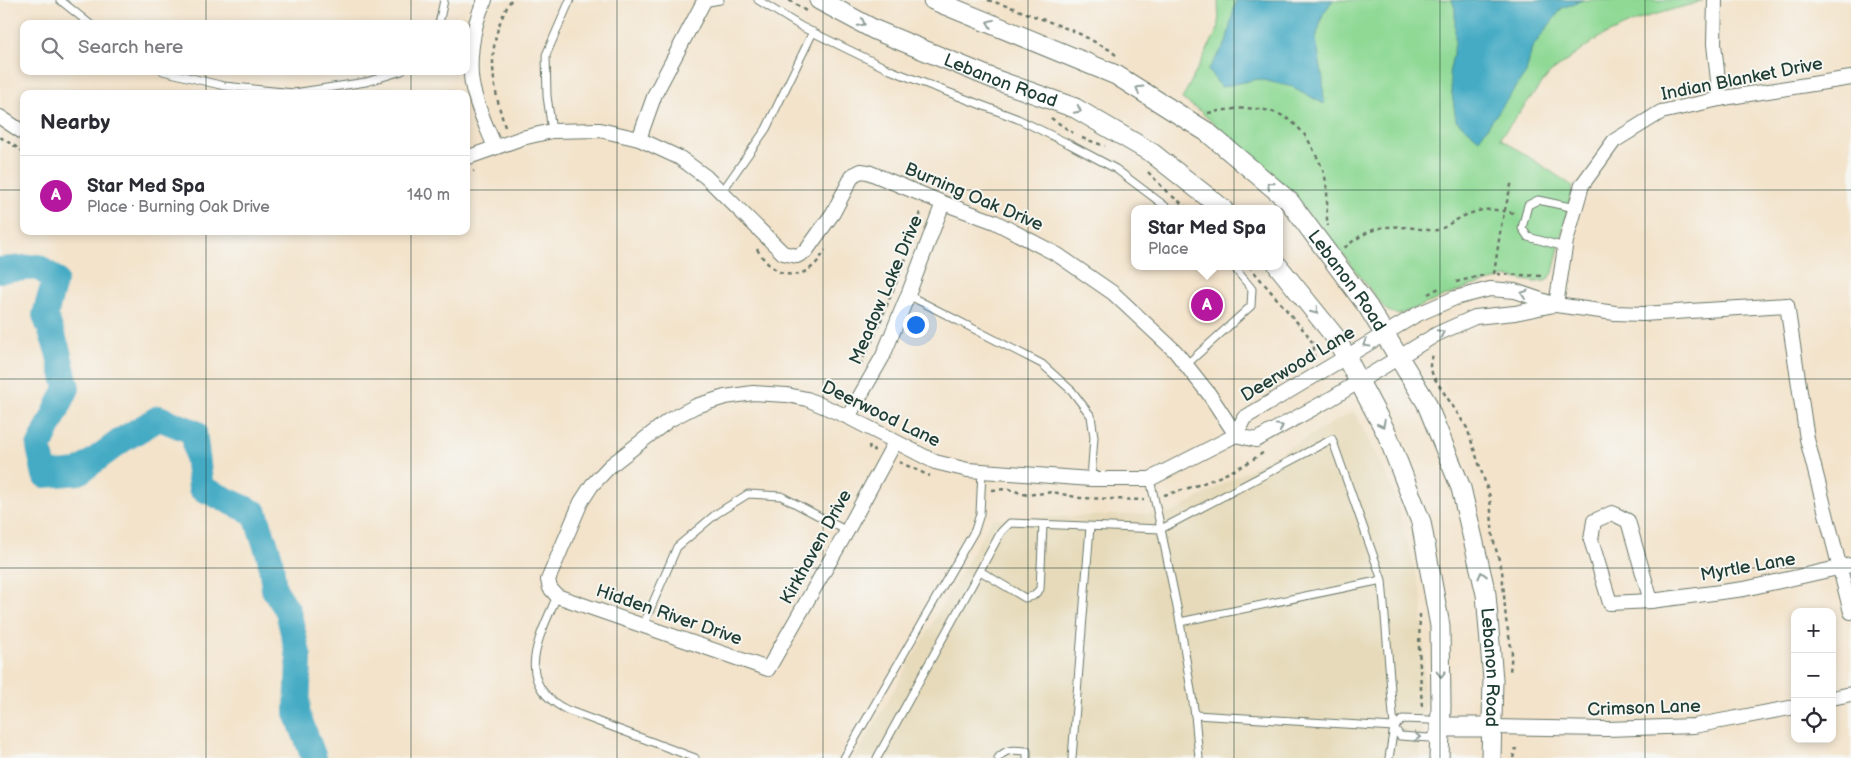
<!DOCTYPE html>
<html lang="en">
<head>
<meta charset="utf-8">
<style>
	body { margin:0; font-family:"Balsamiq Sans",sans-serif; background:#f7f7f7; color:#2b2b33 }
	.controls { position:absolute; right:15px; bottom:15px; display:grid; overflow:hidden; border-radius:10px; box-shadow:0 2px 8px #0003 }
	.controls button { width:45px; height:45px; display:grid; place-items:center; padding:0; border:0; border-bottom:1px solid #e1e1e2; background:#fff; color:#2b2b33; font:25px sans-serif }
	.you { position:absolute; left:915px; top:324px; width:18px; height:18px; margin:-12px; border:4px solid #fff; border-radius:50%; background:#1a73e8; box-shadow:0 0 0 8px #1a73e833 }
	.badge { display:grid; place-items:center; width:32px; height:32px; border-radius:50%; background:#b5179e; color:#fff; font-size:16px; font-weight:700 }
	.pin { position:absolute; translate:-50% -50%; border:2px solid #fff; box-shadow:0 1px 5px #0006 }
	.popup { position:absolute; left:1131px; top:205px; width:152px; height:65px; box-sizing:border-box; display:grid; place-content:center; border-radius:10px; background:#fff; filter:drop-shadow(0 1px 4px #0005); font-size:16px; white-space:nowrap; color:#7c7c81 }
	.popup b { font-size:19px; color:#2b2b33 }
	.popup::after { content:''; position:absolute; left:50%; top:100%; margin-left:-10px; border:10px solid transparent; border-top-color:#fff }
	.list { margin:0; padding:0; list-style:none }
	h2 { display:flex; justify-content:space-between; align-items:center; height:65px; margin:0; padding:0 20px; font-size:21px }
	h2 small { font-size:16px; font-weight:400; color:#7c7c81 }
	.list li { display:grid; grid-template-columns:32px 1fr auto; gap:15px; align-items:center; box-sizing:border-box; height:80px; padding:0 20px; border-top:1px solid #e1e1e2 }
	.list b { display:block; font-size:19px; white-space:nowrap }
	.list p { margin:0; font-size:16px; white-space:nowrap; color:#7c7c81 }
	.list em { font-size:16px; font-style:normal; color:#7c7c81 }
	.icon { flex:none; width:28px; height:28px; fill:none; stroke:currentColor; stroke-width:2; stroke-linecap:round; stroke-linejoin:round }
	.map { position:relative; flex:none; width:1851px; height:758px; overflow:hidden }
	.search { position:absolute; background:#fff; box-shadow:0 2px 8px #0003; left:20px; top:20px; width:450px; height:55px; display:flex; align-items:center; gap:12px; box-sizing:border-box; padding:0 18px; border-radius:10px; color:#7c7c81; font-size:19px }
	.panel { position:absolute; background:#fff; box-shadow:0 2px 8px #0003; left:20px; top:90px; width:450px; height:145px; border-radius:10px }
	.map>svg:first-child { display:block }
	.built { fill:#e6daba }
	.green { fill:#8fd995; stroke:#578b64 }
	.water { fill:#44abc4; stroke:#32747c }
	.lines { fill:none; stroke-linecap:round; stroke-linejoin:round }
	.river { stroke:#44abc4; stroke-width:26 }
	.service-casing { stroke:#697769; stroke-width:9 }
	.minor-casing { stroke:#697769; stroke-width:16 }
	.secondary-casing { stroke:#697769; stroke-width:21 }
	.path { stroke:#697769; stroke-width:2.5; stroke-dasharray:4 4; stroke-linecap:butt }
	.service { stroke:#fff; stroke-width:7 }
	.minor { stroke:#fff; stroke-width:14 }
	.secondary { stroke:#fff; stroke-width:19 }
	.oneway { stroke:#8f9e9a }
	.grid { fill:none; stroke:#1f3d34; stroke-width:1; stroke-opacity:0.55 }
	.labels { text-anchor:middle; dominant-baseline:central; stroke-width:4; stroke-linejoin:round; paint-order:stroke }
	.street-label { font-size:18px; fill:#1f3d34; stroke:#f6f6f2 }
</style>
</head>
<body>
<div class="map">
<svg width="1851" height="758" viewBox="0 0 1851 758">
	<rect width="100%" height="100%" fill="#f6f6f2"/>
	<filter id="ink" filterUnits="userSpaceOnUse"><feTurbulence type="fractalNoise" baseFrequency=".02" numOctaves="2"/><feDisplacementMap in="SourceGraphic" scale="10" xChannelSelector="R" yChannelSelector="G"/><feConvolveMatrix kernelMatrix="1 2 1 2 8 2 1 2 1" color-interpolation-filters="sRGB"/></filter>
	<filter id="wash" filterUnits="userSpaceOnUse"><feTurbulence type="fractalNoise" baseFrequency=".0096" numOctaves="4" result="noise"/><feDisplacementMap in="SourceGraphic" scale="20" xChannelSelector="R" yChannelSelector="G"/><feGaussianBlur stdDeviation="1.12" result="paint"/><feColorMatrix in="noise" values="0 0 0 0 0 0 0 0 0 0 0 0 0 0 0 0 0 1.4 0 .05"/><feComposite in="paint" operator="in"/></filter>
	<g filter="url(#wash)">
		<rect width="100%" height="100%" fill="#f3e3cb"/>
		<path class="built" d="M1354,411l39,79 29,107 3,106 -6,55h-564l137,-239 179,-6z"/>
		<path class="green" d="M1218,0h484l1,1 -60,17 -45,20 -49,36 -49,64 73,48 -20,87 -7,8 -11,1 -28,-5 -36,9 -73,29 -12,-5 -58,-75 -38,-41 -90,-83 -18,-12 37,-72z"/>
		<g class="water">
			<path d="M1236,0h97l-10,14 -7,25 7,40 1,25 -31,-17 -35,-8 -37,8 -13,-17 18,-27z"/>
			<path d="M1452,0h131l-21,8 -30,40 -6,25 -47,66 -23,-19 -7,-46 6,-30v-35z"/>
		</g>
		<g class="lines">
			<path class="river" d="M0,270l38,-3 17,12 -10,36 12,33 10,40 -28,59 6,28 34,-3 43,-32 37,-22 35,14 7,56 54,25 15,45 4,31 14,22 11,47 -2,55 17,45"/>
		</g>
	</g>
	<g filter="url(#ink)">
		<g class="lines">
			<g class="service-casing">
				<g id="service">
					<path d="M60,0l30,24"/>
					<path d="M702,0l1,3 17,-3"/>
					<path d="M758,0l44,27 88,43 128,49 51,25 47,25 53,40"/>
					<path d="M439,24l5,-24"/>
					<path d="M163,71l61,15 70,7 72,-11 36,-11"/>
					<path d="M552,131l-5,-35 -1,-41 24,-55"/>
					<path d="M721,193l45,-64 47,-97"/>
					<path d="M1565,247l-37,-10 -6,-9 6,-23 10,-5 37,8"/>
					<path d="M908,295l134,69 30,27 19,25 3,21 -3,42"/>
					<path d="M1186,365l65,-59 1,-17 -19,-23"/>
					<path d="M980,571l45,27 8,-2 7,-7 3,-64"/>
					<path d="M1382,580l-202,42 -19,-93 171,-90 50,141 12,147 -5,31"/>
					<path d="M557,596c-18,42 -45,87 10,114l128,48"/>
					<path d="M1180,622l15,93 4,43"/>
					<path d="M643,626l34,-79 39,-33 32,-20 33,2 66,35"/>
					<path d="M1195,715l199,12 9,-8 27,1 10,7 -11,11 -29,-2 -6,-9"/>
					<path d="M844,758l131,-228 5,-16 2,-43"/>
					<path d="M877,758l124,-226 9,-9 151,6 -11,-50"/>
					<path d="M998,758c9,-10 16,-8 29,-7v7"/>
					<path d="M1072,758l18,-231"/>
				</g>
			</g>
			<g class="minor-casing">
				<g id="minor">
					<path d="M485,0c-13,25 -19,69 -10,96 5,18 13,34 20,51"/>
					<path d="M1715,0l-1,44 6,55"/>
					<path d="M0,117l24,16"/>
					<path d="M639,139l16,-45 48,-91"/>
					<path d="M466,158l56,-20 30,-7 48,-1 39,9 41,19 26,19 77,76 14,3 9,-5 27,-38 20,-38 8,-4 7,1 75,31 52,19 63,33 55,38 62,58 34,43 27,41"/>
					<path d="M1556,305l10,-64 16,-56 32,-44 47,-29 63,-14 127,-20"/>
					<path d="M848,417l35,-61 25,-61 35,-92"/>
					<path d="M1236,435l20,5 76,-42 105,-64 38,-17 40,-4 39,-8"/>
					<path d="M895,442l-48,89 -79,138 -211,-73 -7,-8 -2,-8 33,-78 11,-17 18,-19 59,-46 27,-14 29,-9 28,-4 34,2 20,4 41,18 87,45 33,8 123,9h59l86,-44 8,-17 172,-103 39,-17 35,-9 25,2 41,14 59,8 28,1 144,-9 20,134 44,173"/>
					<path d="M1651,601l-23,-80 -16,-8 -18,8 -3,19 19,63 41,-2 93,-12 107,-24"/>
					<path d="M1832,698l19,-4"/>
					<path d="M1493,727l114,2 87,-3 101,-19"/>
				</g>
			</g>
			<g class="secondary-casing">
				<g id="secondary">
					<path id="s1" d="M819,0l56,30 124,51 76,27 77,45 71,56"/>
					<path id="s2" d="M933,0l183,75 91,57 82,69 79,106 58,95 35,86 25,106 7,86 -2,78"/>
					<path d="M1278,266l58,72 51,96 34,88 19,104 1,81 -2,51"/>
					<path d="M1440,727h53"/>
				</g>
			</g>
			<g class="path">
				<path d="M789,0l17,11"/>
				<path d="M988,0l25,8 63,24 34,18 8,7"/>
				<path d="M1208,113c45,-9 84,-9 106,38 5,10 11,20 12,32 3,14 -1,29 2,43"/>
				<path d="M1051,118l22,15"/>
				<path d="M505,127c-14,-45 -20,-84 6,-127"/>
				<path d="M0,137l24,15"/>
				<path d="M1082,138l23,8"/>
				<path d="M1148,172l20,21"/>
				<path d="M466,175l8,-4"/>
				<path d="M1172,196l17,13"/>
				<path d="M916,231l5,-14 -3,-8"/>
				<path d="M1344,248c26,-20 37,-24 70,-20 7,1 17,3 23,2 6,-1 12,-6 17,-9 25,-13 35,-14 63,-7"/>
				<path d="M757,249c18,32 50,36 68,1"/>
				<path d="M1249,266l58,68 7,11v14"/>
				<path d="M1494,274l7,-48 11,-45"/>
				<path d="M1497,274l46,2"/>
				<path d="M1456,282l28,-7"/>
				<path d="M1428,294l13,-7"/>
				<path d="M1433,356l-3,5v5l3,10 34,52 23,69 3,42 9,31 4,50 6,32 -2,20"/>
				<path d="M860,365l14,-28 32,-79"/>
				<path d="M869,445l1,5h5"/>
				<path d="M899,462l31,14"/>
				<path d="M992,490l17,-1 18,6 26,-3 27,6 64,2"/>
				<path d="M1164,495c35,-9 71,-22 100,-43"/>
				<path d="M1420,614l-1,33 3,62"/>
				<path d="M1513,758l3,-10"/>
			</g>
			<use href="#service" class="service"/>
			<use href="#minor" class="minor"/>
			<use href="#secondary" class="secondary"/>
		</g>
		<defs><path id="oneway-chevron" d="M-2-3.5L2.5 0L-2 3.5" fill="none" stroke-width="1.6" stroke-linecap="round" stroke-linejoin="round" transform="scale(1.25)"/></defs>
		<g class="oneway">
			<use href="#oneway-chevron" transform="translate(862 23) rotate(28)"/>
			<use href="#oneway-chevron" transform="translate(990 23) rotate(-158)"/>
			<use href="#oneway-chevron" transform="translate(1139 89) rotate(-148)"/>
			<use href="#oneway-chevron" transform="translate(1078 110) rotate(27)"/>
			<use href="#oneway-chevron" transform="translate(1270 185) rotate(-140)"/>
			<use href="#oneway-chevron" transform="translate(1524 294) rotate(-162)"/>
			<use href="#oneway-chevron" transform="translate(1315 311) rotate(52)"/>
			<use href="#oneway-chevron" transform="translate(1441 333) rotate(-26)"/>
			<use href="#oneway-chevron" transform="translate(1366 344) rotate(149)"/>
			<use href="#oneway-chevron" transform="translate(1382 424) rotate(62)"/>
			<use href="#oneway-chevron" transform="translate(1280 427) rotate(-29)"/>
			<use href="#oneway-chevron" transform="translate(1482 575) rotate(-104)"/>
			<use href="#oneway-chevron" transform="translate(1441 674) rotate(89)"/>
			<use href="#oneway-chevron" transform="translate(1417 737) rotate(4)"/>
		</g>
	</g>
	<path class="grid" d="M206,0v24M411,0v24M617,0v758M823,0v758M1028,0v758M1234,0v758M1440,0v758M1645,0v758M206,71v23M411,71v23M0,190h24M466,190h1385M206,231v527M411,231v527M0,379h1851M0,568h1851"/>
	<g class="labels">
		<g class="street-label">
			<text transform="translate(1742 79) rotate(-11)">Indian Blanket Drive</text>
			<text stroke="none"><textPath href="#s1" startOffset="199">Lebanon Road</textPath></text>
			<text transform="translate(974 197) rotate(23)">Burning Oak Drive</text>
			<text stroke="none"><textPath href="#s2" startOffset="511">Lebanon Road</textPath></text>
			<text transform="translate(886 290) rotate(-67)">Meadow Lake Drive</text>
			<text transform="translate(1298 364) rotate(-31)">Deerwood Lane</text>
			<text transform="translate(881 414) rotate(26)">Deerwood Lane</text>
			<text transform="translate(816 547) rotate(-61)">Kirkhaven Drive</text>
			<text transform="translate(1748 567) rotate(-10)">Myrtle Lane</text>
			<text transform="translate(669 615) rotate(19)">Hidden River Drive</text>
			<text stroke="none"><textPath href="#s2" startOffset="931">Lebanon Road</textPath></text>
			<text transform="translate(1644 708) rotate(-2)">Crimson Lane</text>
		</g>
	</g>
</svg>
<div class="controls">
<button>+</button>
<button>−</button>
<button><svg class="icon" aria-label="locate" viewBox="0 0 24 24"><circle cx="12" cy="12" r="6"/><path d="M12 2v4M12 18v4M2 12h4M18 12h4"/></svg></button>
</div>
<div class="you"></div>
<div class="pin badge" style="left:1207px;top:305px">A</div>
<div class="popup"><b>Star Med Spa</b>Place</div>
<div class="search"><svg class="icon" aria-label="search" viewBox="0 0 24 24"><circle cx="10" cy="10" r="6"/><path d="M15 15l6 6"/></svg>Search here</div>
<section class="panel">
<h2>Nearby<small></small></h2>
<ul class="list">
<li><span class="badge">A</span><div><b>Star Med Spa</b><p>Place · Burning Oak Drive</p></div><em>140 m</em></li>
</ul>
</section>
</div>
</body>
</html>
